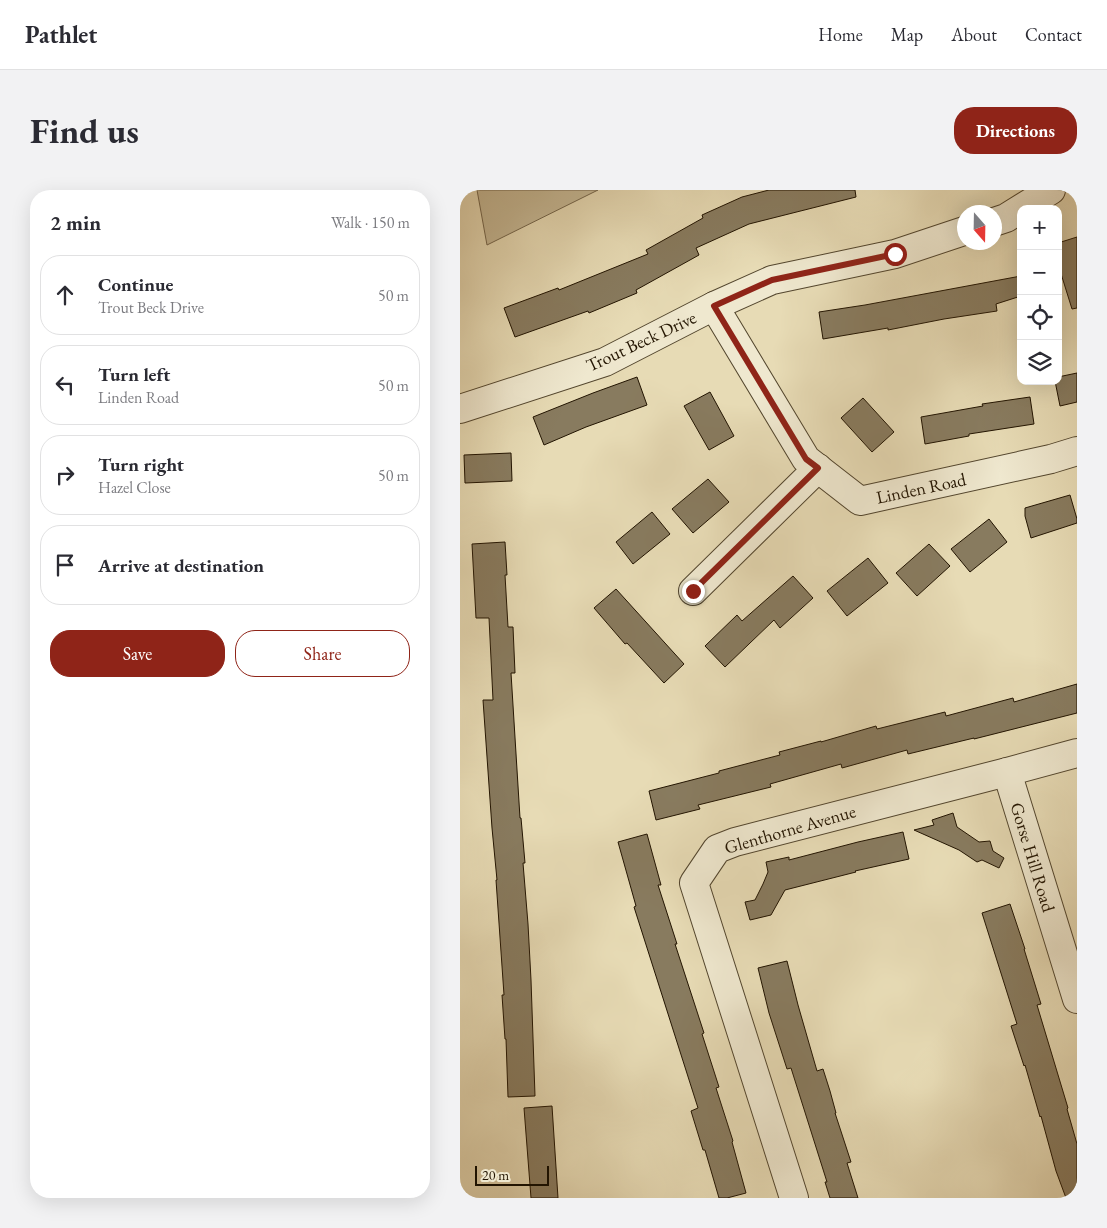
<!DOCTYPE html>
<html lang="en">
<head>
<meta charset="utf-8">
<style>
	body { margin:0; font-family:"EB Garamond",serif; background:#f2f2f3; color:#2b2b33 }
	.controls { position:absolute; right:15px; top:15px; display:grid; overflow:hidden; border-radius:10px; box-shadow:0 5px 20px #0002 }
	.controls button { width:45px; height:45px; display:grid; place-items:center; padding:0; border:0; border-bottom:1px solid #e1e1e2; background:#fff; color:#2b2b33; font:25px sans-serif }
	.compass { position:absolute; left:497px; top:15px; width:45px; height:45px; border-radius:50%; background:#fff; box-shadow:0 5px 20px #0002; rotate:160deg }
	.scale { position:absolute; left:15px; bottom:12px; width:74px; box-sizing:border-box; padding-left:5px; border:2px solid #221401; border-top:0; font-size:14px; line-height:18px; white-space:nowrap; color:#221401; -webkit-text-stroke:4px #efe8cf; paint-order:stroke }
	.stop { position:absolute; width:15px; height:15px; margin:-11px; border:4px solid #8f2418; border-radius:50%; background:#fff }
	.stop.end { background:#8f2418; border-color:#fff; box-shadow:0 1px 5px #0008 }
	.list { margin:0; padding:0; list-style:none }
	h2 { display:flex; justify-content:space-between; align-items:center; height:65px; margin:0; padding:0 20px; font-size:21px }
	h2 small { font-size:16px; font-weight:400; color:#7c7c81 }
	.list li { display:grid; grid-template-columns:32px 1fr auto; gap:15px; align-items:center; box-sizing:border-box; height:80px; margin:0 10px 10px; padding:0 10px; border:1px solid #e1e1e2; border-radius:20px }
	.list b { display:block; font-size:19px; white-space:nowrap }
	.list p { margin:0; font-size:16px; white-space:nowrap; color:#7c7c81 }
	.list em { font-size:16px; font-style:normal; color:#7c7c81 }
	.actions { display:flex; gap:10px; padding:15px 20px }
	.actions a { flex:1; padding:11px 0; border:1px solid #8f2418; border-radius:20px; text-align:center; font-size:18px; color:#8f2418 }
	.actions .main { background:#8f2418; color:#fff }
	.icon { flex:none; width:28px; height:28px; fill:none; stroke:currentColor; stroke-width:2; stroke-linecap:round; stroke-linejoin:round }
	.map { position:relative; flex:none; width:617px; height:1008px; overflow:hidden; border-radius:20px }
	header { display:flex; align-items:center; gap:30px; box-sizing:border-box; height:70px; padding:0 25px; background:#fff; border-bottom:1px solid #e1e1e2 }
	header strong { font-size:24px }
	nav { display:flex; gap:28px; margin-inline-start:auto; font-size:18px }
	.intro { display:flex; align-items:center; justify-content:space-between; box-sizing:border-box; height:120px; padding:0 30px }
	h1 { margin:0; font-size:35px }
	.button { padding:12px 22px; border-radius:20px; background:#8f2418; color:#fff; font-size:18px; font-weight:700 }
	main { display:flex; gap:30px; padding:0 30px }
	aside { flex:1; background:#fff; border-radius:20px; box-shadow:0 5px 20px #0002 }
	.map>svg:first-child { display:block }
	.green { fill:#c6b996; stroke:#74664c }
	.building { fill:#887b5f; stroke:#221401 }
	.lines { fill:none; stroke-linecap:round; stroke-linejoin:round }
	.minor-casing { stroke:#53462e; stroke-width:30 }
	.minor { stroke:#efe8cf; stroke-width:28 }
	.route { stroke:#8f2418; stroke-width:6 }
	.labels { text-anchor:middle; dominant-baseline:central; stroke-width:4; stroke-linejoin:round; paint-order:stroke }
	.street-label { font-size:18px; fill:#221401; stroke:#efe8cf }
</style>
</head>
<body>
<header>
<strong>Pathlet</strong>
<nav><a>Home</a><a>Map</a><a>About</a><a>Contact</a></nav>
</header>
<div class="intro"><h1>Find us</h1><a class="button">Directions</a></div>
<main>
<aside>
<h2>2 min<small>Walk · 150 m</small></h2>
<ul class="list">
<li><svg class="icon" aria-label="ahead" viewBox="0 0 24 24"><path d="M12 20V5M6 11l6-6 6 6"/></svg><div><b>Continue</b><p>Trout Beck Drive</p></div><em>50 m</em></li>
<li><svg class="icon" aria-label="left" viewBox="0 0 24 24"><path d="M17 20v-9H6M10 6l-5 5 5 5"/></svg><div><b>Turn left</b><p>Linden Road</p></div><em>50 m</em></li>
<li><svg class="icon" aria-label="right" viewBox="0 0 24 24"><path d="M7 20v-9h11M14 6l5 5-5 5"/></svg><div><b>Turn right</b><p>Hazel Close</p></div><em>50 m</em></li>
<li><svg class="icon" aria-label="arrive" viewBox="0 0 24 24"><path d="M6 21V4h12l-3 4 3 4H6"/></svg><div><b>Arrive at destination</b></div></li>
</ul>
<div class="actions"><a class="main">Save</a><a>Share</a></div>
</aside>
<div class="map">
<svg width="617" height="1008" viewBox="0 0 617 1008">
	<rect width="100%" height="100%" fill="#e7dbb5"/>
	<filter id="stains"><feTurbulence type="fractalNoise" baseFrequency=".004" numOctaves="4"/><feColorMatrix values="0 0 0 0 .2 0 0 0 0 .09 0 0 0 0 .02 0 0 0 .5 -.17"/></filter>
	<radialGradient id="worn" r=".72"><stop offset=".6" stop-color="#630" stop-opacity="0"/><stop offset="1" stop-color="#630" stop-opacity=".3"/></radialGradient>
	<path class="green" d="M17,0h121l-111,55z"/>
	<g class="building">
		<path d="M309,0h86l1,7 -107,27 -53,24 3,7 -63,35 1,3 -48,20 -1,-2 -73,26 -11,-29 54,-20 1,2 89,-36 -2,-4 57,-32 -1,-3 40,-18z"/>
		<path d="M617,47v71l-5,1 -14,-45v-21z"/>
		<path d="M561,86v20l-25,8 1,7 -53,8 -56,11v-2l-65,11 -4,-27 46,-7z"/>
		<path d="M617,183v29l-17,4 -5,-25h3v-4z"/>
		<path d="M177,187l10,28 -61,22 -42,18 -11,-28 60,-24z"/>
		<path d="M250,202l24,44 -25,14 -25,-44z"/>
		<path d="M570,207l4,27 -65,10v2l-44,8 -4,-27 62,-11 -1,-2z"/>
		<path d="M403,208l31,34 -22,20 -31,-34z"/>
		<path d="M51,263l1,28 -47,2 -1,-28z"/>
		<path d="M248,289l21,23 -36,31 -21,-24z"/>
		<path d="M610,305l7,24v4l-46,15 -6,-22v-8z"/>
		<path d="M192,322l18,22 -37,30 -17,-22z"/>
		<path d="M529,329l18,23 -37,30 -19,-23z"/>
		<path d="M45,352l2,33h-2l3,52h5l2,46h-4l9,145h1l4,45h-2l5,61 3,56 4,116 -27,1 -2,-58h-1l-3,-44h2l-8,-115h1l-5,-52 -9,-128h10l-4,-82h-13l-4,-74z"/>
		<path d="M469,354l21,22 -33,30 -21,-23z"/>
		<path d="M408,368l20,25 -41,33 -20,-25z"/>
		<path d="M333,386l20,22 -33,30 -6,-8 -49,47 -20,-21 32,-31 5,6z"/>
		<path d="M156,399l68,75 -20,19 -37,-40 -2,1 -31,-36z"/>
		<path d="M617,494v29l-103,26v-1l-66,16 -1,-4 -65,18 -1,-4 -71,20 1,3 -73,18 2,4 -44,11 -7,-29 70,-18v-2l61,-16 -1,-3 42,-11v1l55,-16 1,3 68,-17 1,4 67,-18 1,4z"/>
		<path d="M493,623l4,14 22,15 11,-1 3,10 11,7 -5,10 -17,-8 -5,2 -18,-12 -45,-20 20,-5 -2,-5z"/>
		<path d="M443,642l6,27 -54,12 1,1 -71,18 -14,25 -21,5 -5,-18 10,-2 8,-16 5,-12 -2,-10 23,-5v3l69,-18z"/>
		<path d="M187,644l14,51h-3l19,59h-2l29,89 -2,1 17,53 -3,1 17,53 -1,1 14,51 -19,5h-8l-14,-48h-2l-12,-39 7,-3 -64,-201 2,-1 -18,-64z"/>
		<path d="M550,714l15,45h-1l17,55 -4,1 31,103 -1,1 10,35v54h-11l-10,-27 -15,-55 -1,1 -15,-52 -1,1 -13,-40 6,-2 -35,-111z"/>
		<path d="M327,771l11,44 19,66 6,-2 7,22 6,22h-1l16,49 -4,1 11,35h-28l-5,-16h2l-36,-114 -4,1 -18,-56 -11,-45z"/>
		<path d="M92,916l6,92h-27l-7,-90z"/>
	</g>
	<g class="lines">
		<g class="minor-casing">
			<g id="minor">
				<path d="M534,32l12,-4 45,-28"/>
				<path d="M254,116l92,153 54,42 191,-42 26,-8"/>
				<path d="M0,219l145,-47 109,-56 58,-26 123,-26 69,-23"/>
				<path d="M233,401l125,-123"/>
				<path d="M547,582l70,227"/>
				<path d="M334,1008l-100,-315 23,-34 18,-7 272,-70 70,-19"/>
			</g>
		</g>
		<use href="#minor" class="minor"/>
	</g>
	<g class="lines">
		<path class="route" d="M233,401l125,-123 -12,-9 -92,-153 58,-26 123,-26"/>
	</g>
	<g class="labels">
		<g class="street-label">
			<text transform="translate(181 151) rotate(-25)">Trout Beck Drive</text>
			<text transform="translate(461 298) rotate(-12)">Linden Road</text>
			<text transform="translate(330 639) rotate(-16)">Glenthorne Avenue</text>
			<text transform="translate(573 667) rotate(73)">Gorse Hill Road</text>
		</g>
	</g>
	<rect width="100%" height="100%" filter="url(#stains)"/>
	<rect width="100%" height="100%" fill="url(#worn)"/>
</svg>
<div class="controls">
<button>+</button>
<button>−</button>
<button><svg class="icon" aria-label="locate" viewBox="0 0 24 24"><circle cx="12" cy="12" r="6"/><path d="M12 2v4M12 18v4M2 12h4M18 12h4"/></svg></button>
<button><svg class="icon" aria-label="layers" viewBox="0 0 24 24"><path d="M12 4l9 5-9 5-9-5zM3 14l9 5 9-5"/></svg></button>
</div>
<svg class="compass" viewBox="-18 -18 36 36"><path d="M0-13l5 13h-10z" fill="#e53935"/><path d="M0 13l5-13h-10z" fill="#7c7c81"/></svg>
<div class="scale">20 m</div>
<div class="stop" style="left:435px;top:64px"></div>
<div class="stop end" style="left:233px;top:401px"></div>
</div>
</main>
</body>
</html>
